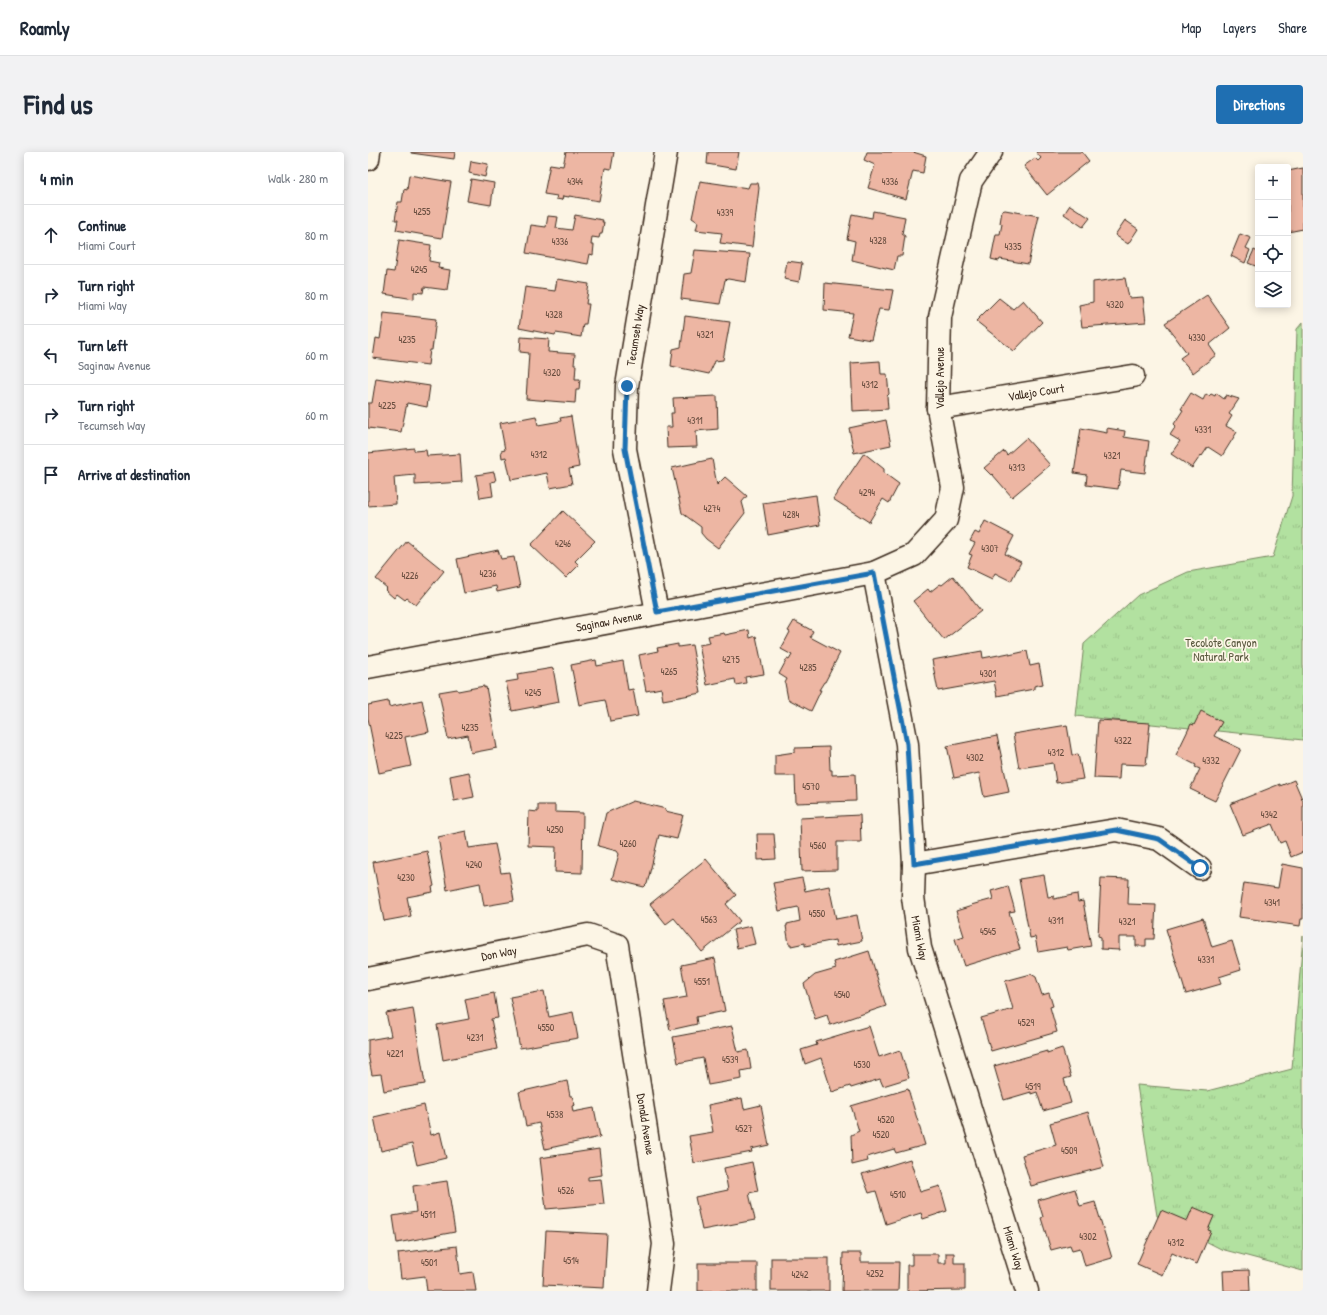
<!DOCTYPE html>
<html lang="en">
<head>
<meta charset="utf-8">
<style>
	body { margin:0; font-family:"Patrick Hand",sans-serif; background:#f2f2f3; color:#1f2937 }
	.controls { position:absolute; right:12px; top:12px; display:grid; overflow:hidden; border-radius:4px; box-shadow:0 2px 10px #0003 }
	.controls button { width:36px; height:36px; display:grid; place-items:center; padding:0; border:0; border-bottom:1px solid #e0e1e3; background:#fff; color:#1f2937; font:20px sans-serif }
	.stop { position:absolute; width:12px; height:12px; margin:-9px; border:3px solid #1f6fb2; border-radius:50%; background:#fff }
	.stop.end { background:#1f6fb2; border-color:#fff; box-shadow:0 1px 4px #0008 }
	.list { margin:0; padding:0; list-style:none }
	h2 { display:flex; justify-content:space-between; align-items:center; height:52px; margin:0; padding:0 16px; font-size:17px }
	h2 small { font-size:13px; font-weight:400; color:#747a83 }
	.list li { display:grid; grid-template-columns:26px 1fr auto; gap:12px; align-items:center; box-sizing:border-box; height:60px; padding:0 16px; border-top:1px solid #e0e1e3 }
	.list b { display:block; font-size:15px; white-space:nowrap }
	.list p { margin:0; font-size:13px; white-space:nowrap; color:#747a83 }
	.list em { font-size:13px; font-style:normal; color:#747a83 }
	.icon { flex:none; width:22px; height:22px; fill:none; stroke:currentColor; stroke-width:2; stroke-linecap:round; stroke-linejoin:round }
	.map { position:relative; flex:none; width:935px; height:1139px; overflow:hidden; border-radius:4px }
	header { display:flex; align-items:center; gap:24px; box-sizing:border-box; height:56px; padding:0 20px; background:#fff; border-bottom:1px solid #e0e1e3 }
	header strong { font-size:19px }
	nav { display:flex; gap:22px; margin-inline-start:auto; font-size:14px }
	.intro { display:flex; align-items:center; justify-content:space-between; box-sizing:border-box; height:96px; padding:0 24px }
	h1 { margin:0; font-size:28px }
	.button { padding:10px 18px; border-radius:4px; background:#1f6fb2; color:#fff; font-size:14px; font-weight:700 }
	main { display:flex; gap:24px; padding:0 24px }
	aside { flex:1; background:#fff; border-radius:4px; box-shadow:0 2px 10px #0003 }
	.map>svg:first-child { display:block }
	.park { fill:url(#park-tufts); stroke:#76865f }
	.building { fill:#edb6a3; stroke:#3b2a1e }
	.lines { fill:none; stroke-linecap:round; stroke-linejoin:round }
	.minor-casing { stroke:#3b2a1e; stroke-width:25 }
	.minor { stroke:#fcf5e5; stroke-width:22 }
	.route { stroke:#1f6fb2; stroke-width:5 }
	.labels { text-anchor:middle; dominant-baseline:central; stroke-width:3.5; stroke-linejoin:round; paint-order:stroke }
	.number-label { font-size:10px; fill:#684d3f }
	.street-label { font-size:12px; fill:#3b2a1e; stroke:#fcf5e5 }
	.park-label { font-size:12px; fill:#59583e; stroke:#fcf5e5 }
</style>
</head>
<body>
<header>
<strong>Roamly</strong>
<nav><a>Map</a><a>Layers</a><a>Share</a></nav>
</header>
<div class="intro"><h1>Find us</h1><a class="button">Directions</a></div>
<main>
<aside>
<h2>4 min<small>Walk · 280 m</small></h2>
<ul class="list">
<li><svg class="icon" aria-label="ahead" viewBox="0 0 24 24"><path d="M12 20V5M6 11l6-6 6 6"/></svg><div><b>Continue</b><p>Miami Court</p></div><em>80 m</em></li>
<li><svg class="icon" aria-label="right" viewBox="0 0 24 24"><path d="M7 20v-9h11M14 6l5 5-5 5"/></svg><div><b>Turn right</b><p>Miami Way</p></div><em>80 m</em></li>
<li><svg class="icon" aria-label="left" viewBox="0 0 24 24"><path d="M17 20v-9H6M10 6l-5 5 5 5"/></svg><div><b>Turn left</b><p>Saginaw Avenue</p></div><em>60 m</em></li>
<li><svg class="icon" aria-label="right" viewBox="0 0 24 24"><path d="M7 20v-9h11M14 6l5 5-5 5"/></svg><div><b>Turn right</b><p>Tecumseh Way</p></div><em>60 m</em></li>
<li><svg class="icon" aria-label="arrive" viewBox="0 0 24 24"><path d="M6 21V4h12l-3 4 3 4H6"/></svg><div><b>Arrive at destination</b></div></li>
</ul>
</aside>
<div class="map">
<svg width="935" height="1139" viewBox="0 0 935 1139">
	<defs>
		<pattern id="park-tufts" width="24" height="20" patternUnits="userSpaceOnUse"><rect width="24" height="20" fill="#b2e1a0"/><path d="M3 7l-1-3M5 7V3M7 7l1-3M15 17l-1-3M17 17v-4M19 17l1-3" fill="none" stroke="#9ac189"/></pattern>
	</defs>
	<rect width="100%" height="100%" fill="#fcf5e5"/>
	<filter id="ink" filterUnits="userSpaceOnUse"><feTurbulence type="fractalNoise" baseFrequency=".025" numOctaves="2"/><feDisplacementMap in="SourceGraphic" scale="8" xChannelSelector="R" yChannelSelector="G"/><feConvolveMatrix kernelMatrix="1 2 1 2 8 2 1 2 1" color-interpolation-filters="sRGB"/></filter>
	<g filter="url(#ink)">
		<g class="park">
			<path d="M935,170v418l-227,-24 8,-72 54,-49 50,-23 85,-15 19,-61 5,-167z"/>
			<path d="M935,784v335l-82,-22 -64,-33 -20,-131 70,6 85,-22z"/>
		</g>
		<g class="building">
			<path d="M43,0h44l-1,7 -43,-6z"/>
			<path d="M198,0h48l-3,17 -6,-1 -6,33 -30,-5v1l-6,-1 -1,4 -6,-1 1,-3 -13,-2 6,-30 13,2z"/>
			<path d="M340,0h31l-3,17 -29,-5z"/>
			<path d="M499,0h46l13,4 -3,17 -10,-2 -7,28 -38,-11 7,-23 -11,-5z"/>
			<path d="M668,0h46l7,9 -42,34 -23,-29 11,-8 3,3 3,-3z"/>
			<path d="M103,9l17,3 -3,13 -16,-4z"/>
			<path d="M935,16v61l-15,3v-61z"/>
			<path d="M41,23l42,7 -9,56 -46,-8 2,-10h-3l3,-18h4l2,-13 3,1z"/>
			<path d="M103,27l23,4 -3,22 -24,-4z"/>
			<path d="M332,29l48,7 2,-5h8l1,5 -7,59 -32,-4 2,-10 -26,-3 2,-8 -6,-4z"/>
			<path d="M702,53l20,13 -7,9 -19,-13z"/>
			<path d="M637,58l34,6 -11,48 -28,-5 -1,2 -8,-2 5,-25h4l2,-10 -2,-1 2,-12z"/>
			<path d="M505,59l32,6 -3,17 3,2 -3,20h-5l-3,14 -42,-10 3,-19 -8,-2 5,-25 20,4z"/>
			<path d="M207,63l28,5 -1,2h2l-2,12h-2l-1,4 -7,-1 -1,8h3l-1,10 -3,-1 -2,10 -62,-11 5,-28 15,2 2,-11 10,1 -2,11 16,2z"/>
			<path d="M757,68l13,9 -10,15 -13,-9z"/>
			<path d="M872,82l11,4 -5,10 4,2 -5,13 -14,-7z"/>
			<path d="M31,88l32,5 -2,16 10,2 -1,5 12,2 -3,20 -23,-3 -1,6 -9,-1v7l-30,-5 3,-23 7,1z"/>
			<path d="M327,98l55,4 -4,28 -18,-3 -3,1 -5,24 -39,-5 3,-25 7,-1z"/>
			<path d="M886,98l4,2v15l-10,-4z"/>
			<path d="M419,109l15,2 -3,19 -15,-3z"/>
			<path d="M757,126l4,20 14,-1 3,25 -64,5 -3,-22 14,-3v-20z"/>
			<path d="M189,127l32,5 -3,20h3l-3,20h-3l-2,13 -25,-4 -1,2 -36,-7 6,-41 30,4z"/>
			<path d="M457,131l68,7 -4,20 -10,-1 -8,31 -23,-4 5,-23 -29,-3z"/>
			<path d="M839,143l23,33 -21,17 7,10 -23,18 -13,-15 7,-5 -22,-30z"/>
			<path d="M631,146l14,11 10,-9 19,22 -28,29 -38,-30z"/>
			<path d="M16,161l52,6 -4,31h-2l-2,15 -55,-7 3,-20 4,1z"/>
			<path d="M317,164l45,6 -7,38 -8,1 -6,13 -38,-8 2,-17 8,-2z"/>
			<path d="M153,185l28,2 -1,13 27,2 -1,11h2l-1,14h5l-1,11h-3l-1,13 -49,-4 3,-46 -9,-1z"/>
			<path d="M512,209l1,13h6l2,20 -2,2 1,13 -35,2 -2,-48z"/>
			<path d="M8,226l54,8 -3,21 -20,-4 -6,29 -33,-4v-25h4z"/>
			<path d="M823,241l12,7 3,-6 3,2 2,-2 4,2 1,-3 8,6 2,-4 13,4 -10,15 3,2 -6,10 11,6 -15,24 -14,-9 -6,9 -1,-1 -9,13 -21,-14 9,-13 -10,-6 6,-9 -2,-2 9,-14 -2,-1z"/>
			<path d="M349,244l1,33 -22,2 1,16 -30,1 -1,-21h6l-1,-14h3l-1,-15z"/>
			<path d="M168,264l2,9 23,-4 -1,-3 11,-2 8,51 -10,2 3,15 -22,4 -3,-15 -36,7 -5,-23 -4,1 -1,-7 4,-1 -5,-27z"/>
			<path d="M518,268l5,25 -37,8 -5,-25z"/>
			<path d="M713,276l26,5v-5l18,3 -1,6 25,4 -4,32 -24,-3 -3,19 -32,-4 1,-10 -13,-2z"/>
			<path d="M658,286l24,27 -38,32 -20,-23 -1,1 -7,-7 20,-17 3,4z"/>
			<path d="M46,296v3l12,-1 1,6 33,-2 2,28 -47,3v-10l-21,2 2,27 -28,2v-53z"/>
			<path d="M496,301l20,16v4l15,11 -10,19 -6,-4 -14,23 -36,-23z"/>
			<path d="M344,307l5,26 8,-8 22,19 -5,6 3,11 -27,35 -12,-9 -5,-6v-6l-19,-14 -10,-45z"/>
			<path d="M126,320l2,9 -5,1 2,14 -13,2 -4,-23z"/>
			<path d="M448,343l4,30 -52,10 -5,-32z"/>
			<path d="M195,359l32,30 -20,20 4,4 -13,13 -35,-33z"/>
			<path d="M617,369l29,15 -9,18 16,8 -10,19 -16,-8 -3,6 -25,-12 5,-12 -3,-1 6,-11 -5,-2 5,-9 4,2z"/>
			<path d="M39,389l37,30 -28,34 -9,-7 -2,2 -8,-6 -3,4 -9,-8 2,-2 -11,-9z"/>
			<path d="M130,398l3,9 13,-2 6,30 -23,5 -1,-6 -32,7 -7,-34z"/>
			<path d="M585,424l28,35 -37,29 -31,-39 15,-12 2,3 10,-8 2,1z"/>
			<path d="M426,469l19,10 -3,6 30,16 -15,29h-1l-5,8h2l-10,21 -23,-12 -3,-16 2,-4 -8,-5 8,-15 2,1 3,-5 -11,-6 9,-17 -2,-1z"/>
			<path d="M381,478l1,8 6,-2 8,38 -19,3 1,6 -10,2 -1,-6 -28,6 -8,-40 11,-2 -2,-7 16,-3 1,2z"/>
			<path d="M310,492v3l14,-2 9,48 -38,7 -2,-12 -15,3 -7,-36 19,-4 -1,-3z"/>
			<path d="M614,499l1,7 26,-5v2l18,-4 3,15 9,-2 4,20 -9,2v3l-37,7 -3,-15 -56,10 -6,-31z"/>
			<path d="M228,508l1,6 26,-5 5,29 5,-1 5,27 -28,5 -5,-21 -26,5 -8,-40z"/>
			<path d="M185,516l6,34 -47,9 -6,-29 12,-2 -1,-6z"/>
			<path d="M116,534v2l2,-1 11,61 -26,5 -3,-18 -20,4 -9,-47 18,-3 1,2z"/>
			<path d="M54,548l7,32 -24,5 6,29 -32,7 -11,-55v-13l20,-4 1,6z"/>
			<path d="M833,559l21,11 -8,14 27,13 -26,52 -25,-12 10,-20 -5,-2 1,-2 -20,-10 15,-31 3,1z"/>
			<path d="M730,568l52,3 -4,42 -26,-1 -1,15 -25,-1z"/>
			<path d="M699,573l5,30 6,-1 5,25 -27,4 -3,-20 -34,5 -6,-34z"/>
			<path d="M629,584l12,56 -25,5 -5,-24 -25,5 -7,-32z"/>
			<path d="M461,595l1,23h2v5l23,-1 1,27 -60,2 -1,-27h-20v-21l20,-3v-4z"/>
			<path d="M101,620l5,25 -20,4 -4,-25z"/>
			<path d="M926,628l9,21v51l-12,5 -6,-16 -5,2 -8,-19 -29,11 -13,-31 50,-20v2z"/>
			<path d="M265,649l33,8 -1,2 18,4 -6,24 -18,-4 -12,49 -3,3 -32,-8 7,-25 -2,-3 -19,-5 8,-33z"/>
			<path d="M170,653h17v7l28,1 -1,60 -27,-1 1,-25 -28,-1 1,-35 9,1z"/>
			<path d="M492,663l1,27h-24v28l-35,1 -2,-53z"/>
			<path d="M98,679l3,17 26,-4 6,29 8,-1 5,29 -30,5 -4,-23 -33,7 -9,-53z"/>
			<path d="M389,682h17l2,25 -18,1z"/>
			<path d="M59,699l7,35 -2,1 1,5 -26,5 4,19 -27,5 -11,-59z"/>
			<path d="M338,707l30,36 -10,9 14,17 -38,31 -28,-34 -8,6 -16,-20z"/>
			<path d="M914,712l21,4v51h-2l-1,7 -61,-9 5,-34 34,5z"/>
			<path d="M676,723l4,22 6,-1v3l23,-5 1,8 5,-1 8,45 -23,4 -1,-3 -29,5 -3,-15 -5,1 -11,-59z"/>
			<path d="M434,726l3,13 24,-5 7,33 21,-4 5,26 -26,5 -1,-6 -30,6v-3l-14,3v-2h-2l-3,-18h1v-2l13,-3 -2,-14 -19,4 -6,-28z"/>
			<path d="M733,726l28,1 -1,25 28,1 -2,34h-8v7h-10v-9h-17v13l-18,-1v-12l-3,-1z"/>
			<path d="M640,734l7,25 -6,1 11,37 -56,17 -9,-27 9,-3 -8,-25 16,-5 -1,-1 22,-6 -2,-8z"/>
			<path d="M835,766l9,29 20,-6 9,29 -22,7 2,7 -35,10 -20,-65z"/>
			<path d="M383,774l4,18 -18,4 -4,-18z"/>
			<path d="M501,799l17,55 -56,19 -3,-10 -12,4 -11,-35 11,-9 21,-6 -2,-7z"/>
			<path d="M347,806l10,53 -29,6 1,7 -27,6 -6,-29 23,-4 -6,-32z"/>
			<path d="M663,822l5,3 6,18 7,-2 4,13 -3,1 7,25 -66,19 -10,-33 32,-9 -8,-28z"/>
			<path d="M176,839l5,26 24,-5 5,26 -58,10 -10,-51z"/>
			<path d="M126,841l4,25 -7,1 6,30 -54,11 -6,-35 32,-6 -4,-20z"/>
			<path d="M45,856l12,76 -41,7 -3,-17 -9,1 -4,-21v-14l23,-4 -5,-23z"/>
			<path d="M364,874l6,26 10,-2 3,19 -10,2 1,8 -34,6 -5,-27 -25,5 -5,-26z"/>
			<path d="M501,874l10,31 21,-7 9,28 -26,8 -3,-7 -29,9 -1,-2 -18,6 -11,-34 -16,6 -4,-14 16,-5 -1,-3z"/>
			<path d="M694,896l9,29 -7,2 7,24 -28,8 -6,-19 -6,2v-2l-27,8 -10,-34 53,-15v2z"/>
			<path d="M199,929l3,15h2l3,9 -3,1 1,6 21,-4 6,29 -55,12 -6,-26 -13,3 -7,-34z"/>
			<path d="M540,937l17,56 -29,8 -2,-4 -27,8 1,4 -16,4 -1,-30 8,-4 -8,-25z"/>
			<path d="M374,946l2,11 17,-4 8,40 -18,4 1,3 -58,11 -5,-27 24,-4 -5,-27z"/>
			<path d="M56,953l7,30 9,-3 6,26 -29,7 -5,-21 -31,7 -7,-34z"/>
			<path d="M720,960l16,55 -73,19 -9,-31 34,-10 -6,-22z"/>
			<path d="M231,997l3,26 -14,2v3l13,-1 3,25 -58,5 -6,-51z"/>
			<path d="M542,1007l10,33 20,-6 7,25 -24,8 -2,-6 -35,11 -10,-33 -7,2 -7,-19z"/>
			<path d="M384,1010l6,29 -9,2 6,27 -53,10 -7,-33 33,-7 -4,-22z"/>
			<path d="M79,1029l8,51 -58,11 -4,-27 23,-4 -3,-26z"/>
			<path d="M707,1037l5,17 15,-4 17,56 -27,8 -5,-18 -8,2 -2,-5 -19,5 -10,-32 2,-1 -5,-17z"/>
			<path d="M825,1055l21,9 -6,14 3,1 -14,33 -25,-11 -10,22 -25,-11 24,-54 26,11z"/>
			<path d="M178,1079l61,3 -3,54 -61,-3z"/>
			<path d="M89,1094l3,28 13,-2 3,19h-49l-2,-15 -24,3 -3,-26z"/>
			<path d="M475,1101h18v9h38l-1,29h-56z"/>
			<path d="M578,1101h8v10h11v27l-58,1v-26h5v-11h26v9h8z"/>
			<rect x="403" y="1106" width="58" height="33"/>
			<rect x="330" y="1111" width="59" height="28"/>
			<path d="M881,1118l1,21h-26l-1,-20z"/>
		</g>
		<g class="lines">
			<g class="minor-casing">
				<g id="minor">
					<path d="M0,7l1,-7"/>
					<path d="M570,256l195,-32"/>
					<path d="M506,421l33,171 7,120 -1,33 7,51 107,343"/>
					<path d="M289,460l-32,-163 2,-63 39,-234"/>
					<path d="M0,515l506,-94 40,-18 32,-35 7,-33 -15,-79 2,-91 31,-136 20,-29"/>
					<path d="M546,712l202,-34 43,9 41,29"/>
					<path d="M0,827l220,-44 29,10 47,299 -6,47"/>
				</g>
			</g>
			<use href="#minor" class="minor"/>
		</g>
	</g>
	<g class="lines" filter="url(#ink)">
		<path class="route" d="M259,234l-2,63 32,163 217,-39 33,171 7,120 202,-34 43,9 41,29"/>
	</g>
	<g class="labels">
		<g class="number-label">
			<text x="207" y="29">4344</text>
			<text x="522" y="29">4336</text>
			<text x="54" y="59">4255</text>
			<text x="357" y="60">4339</text>
			<text x="510" y="88">4328</text>
			<text x="192" y="89">4336</text>
			<text x="645" y="94">4335</text>
			<text x="51" y="117">4245</text>
			<text x="747" y="152">4320</text>
			<text x="186" y="162">4328</text>
			<text x="337" y="182">4321</text>
			<text x="829" y="185">4330</text>
			<text x="39" y="187">4235</text>
			<text x="184" y="220">4320</text>
			<text x="502" y="232">4312</text>
			<text x="19" y="253">4225</text>
			<text x="327" y="268">4311</text>
			<text x="835" y="277">4331</text>
			<text x="171" y="302">4312</text>
			<text x="744" y="303">4321</text>
			<text x="649" y="315">4313</text>
			<text x="499" y="340">4294</text>
			<text x="344" y="356">4274</text>
			<text x="423" y="362">4284</text>
			<text x="195" y="391">4246</text>
			<text x="622" y="396">4307</text>
			<text x="120" y="421">4236</text>
			<text x="42" y="423">4226</text>
			<text x="363" y="507">4275</text>
			<text x="440" y="515">4285</text>
			<text x="301" y="519">4265</text>
			<text x="620" y="521">4301</text>
			<text x="165" y="540">4245</text>
			<text x="102" y="575">4235</text>
			<text x="26" y="583">4225</text>
			<text x="755" y="588">4322</text>
			<text x="688" y="600">4312</text>
			<text x="607" y="605">4302</text>
			<text x="843" y="608">4332</text>
			<text x="443" y="634">4570</text>
			<text x="901" y="662">4342</text>
			<text x="187" y="677">4250</text>
			<text x="260" y="691">4260</text>
			<text x="450" y="693">4560</text>
			<text x="106" y="712">4240</text>
			<text x="38" y="725">4230</text>
			<text x="904" y="750">4341</text>
			<text x="449" y="761">4550</text>
			<text x="341" y="767">4563</text>
			<text x="688" y="768">4311</text>
			<text x="759" y="769">4321</text>
			<text x="620" y="779">4545</text>
			<text x="838" y="807">4331</text>
			<text x="334" y="829">4551</text>
			<text x="474" y="842">4540</text>
			<text x="658" y="870">4529</text>
			<text x="178" y="875">4550</text>
			<text x="107" y="885">4231</text>
			<text x="27" y="901">4221</text>
			<text x="362" y="907">4539</text>
			<text x="494" y="912">4530</text>
			<text x="665" y="934">4519</text>
			<text x="187" y="962">4538</text>
			<text x="518" y="967">4520</text>
			<text x="376" y="976">4527</text>
			<text x="513" y="982">4520</text>
			<text x="701" y="998">4509</text>
			<text x="198" y="1038">4526</text>
			<text x="530" y="1042">4510</text>
			<text x="60" y="1062">4511</text>
			<text x="720" y="1084">4302</text>
			<text x="808" y="1090">4312</text>
			<text x="203" y="1108">4514</text>
			<text x="61" y="1110">4501</text>
			<text x="507" y="1121">4252</text>
			<text x="432" y="1122">4242</text>
		</g>
		<g class="street-label">
			<text transform="translate(267 183) rotate(-81)">Tecumseh Way</text>
			<text transform="translate(571 226) rotate(-90)">Vallejo Avenue</text>
			<text transform="translate(668 240) rotate(-9)">Vallejo Court</text>
			<text transform="translate(241 469) rotate(-11)">Saginaw Avenue</text>
			<text transform="translate(552 786) rotate(79)">Miami Way</text>
			<text transform="translate(131 801) rotate(-11)">Don Way</text>
			<text transform="translate(278 972) rotate(81)">Donald Avenue</text>
			<text transform="translate(646 1096) rotate(73)">Miami Way</text>
		</g>
		<g class="park-label">
			<text x="853" y="490">Tecolote Canyon<tspan x="853" dy="14">Natural Park</tspan></text>
		</g>
	</g>
</svg>
<div class="controls">
<button>+</button>
<button>−</button>
<button><svg class="icon" aria-label="locate" viewBox="0 0 24 24"><circle cx="12" cy="12" r="6"/><path d="M12 2v4M12 18v4M2 12h4M18 12h4"/></svg></button>
<button><svg class="icon" aria-label="layers" viewBox="0 0 24 24"><path d="M12 4l9 5-9 5-9-5zM3 14l9 5 9-5"/></svg></button>
</div>
<div class="stop" style="left:832px;top:716px"></div>
<div class="stop end" style="left:259px;top:234px"></div>
</div>
</main>
</body>
</html>
